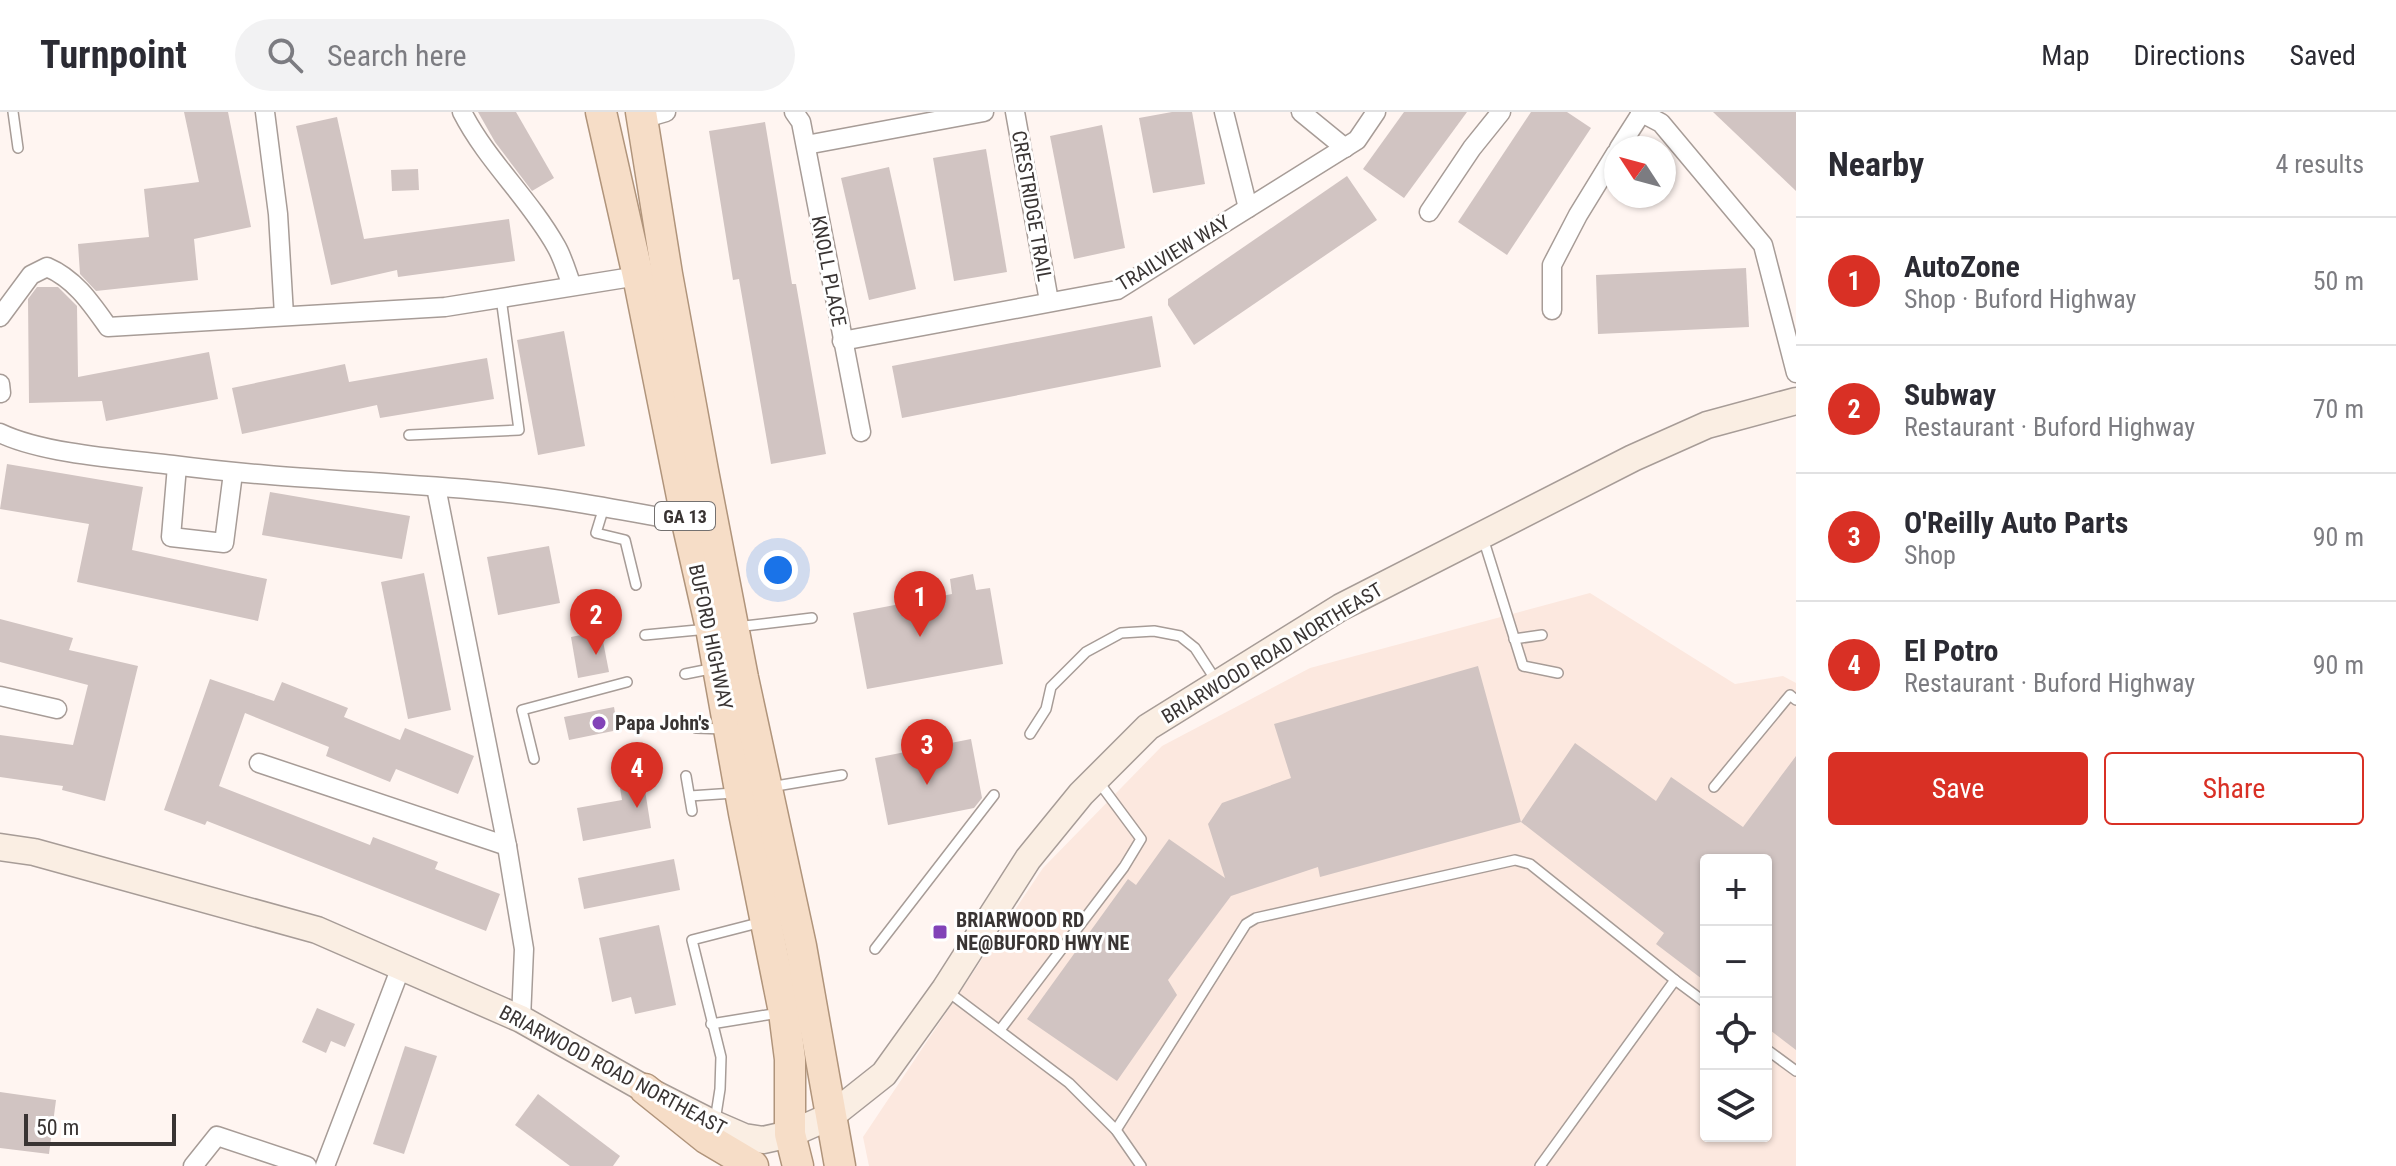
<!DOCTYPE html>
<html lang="en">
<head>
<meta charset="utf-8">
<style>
	body { margin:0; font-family:"Roboto Condensed",sans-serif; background:#f2f2f3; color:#2b2b33 }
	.controls { position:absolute; right:24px; bottom:24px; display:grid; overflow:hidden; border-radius:8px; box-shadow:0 2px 6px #0004 }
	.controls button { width:72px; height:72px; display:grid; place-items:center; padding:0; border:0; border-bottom:2px solid #e1e1e2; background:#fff; color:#2b2b33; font:40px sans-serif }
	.compass { position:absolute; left:1604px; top:24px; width:72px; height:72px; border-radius:50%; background:#fff; box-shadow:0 2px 6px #0004; rotate:306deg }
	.scale { position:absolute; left:24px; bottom:20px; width:152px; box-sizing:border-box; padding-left:8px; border:4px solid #393433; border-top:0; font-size:22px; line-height:28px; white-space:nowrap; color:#393433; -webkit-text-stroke:6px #fff; paint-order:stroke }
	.you { position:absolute; left:778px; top:458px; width:28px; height:28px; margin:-20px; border:6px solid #fff; border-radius:50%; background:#1a73e8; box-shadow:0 0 0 12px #1a73e833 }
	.badge { display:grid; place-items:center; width:52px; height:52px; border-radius:50%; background:#d93025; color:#fff; font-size:26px; font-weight:700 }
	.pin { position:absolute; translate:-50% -66px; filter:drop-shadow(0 2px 4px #0008) }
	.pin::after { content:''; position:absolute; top:42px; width:28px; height:24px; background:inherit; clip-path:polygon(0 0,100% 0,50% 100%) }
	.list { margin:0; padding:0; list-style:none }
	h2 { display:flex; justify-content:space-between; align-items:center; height:104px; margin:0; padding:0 32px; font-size:34px }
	h2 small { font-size:26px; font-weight:400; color:#7c7c81 }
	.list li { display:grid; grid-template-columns:52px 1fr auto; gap:24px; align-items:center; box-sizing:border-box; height:128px; padding:0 32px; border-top:2px solid #e1e1e2 }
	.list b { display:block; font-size:30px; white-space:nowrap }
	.list p { margin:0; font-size:26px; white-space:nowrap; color:#7c7c81 }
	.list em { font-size:26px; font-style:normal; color:#7c7c81 }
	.actions { display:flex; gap:16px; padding:24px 32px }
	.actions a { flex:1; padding:18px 0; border:2px solid #d93025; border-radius:8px; text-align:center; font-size:28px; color:#d93025 }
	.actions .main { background:#d93025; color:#fff }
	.icon { flex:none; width:44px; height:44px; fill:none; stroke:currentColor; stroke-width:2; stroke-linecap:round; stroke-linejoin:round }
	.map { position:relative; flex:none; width:1796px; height:1054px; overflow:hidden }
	header { display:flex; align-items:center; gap:48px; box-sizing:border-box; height:112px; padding:0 40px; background:#fff; border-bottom:2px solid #e1e1e2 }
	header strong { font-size:38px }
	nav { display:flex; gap:44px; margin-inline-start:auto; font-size:28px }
	.search { width:560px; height:72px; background:#f2f2f3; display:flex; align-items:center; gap:20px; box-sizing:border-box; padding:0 28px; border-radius:44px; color:#7c7c81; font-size:30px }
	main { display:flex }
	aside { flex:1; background:#fff }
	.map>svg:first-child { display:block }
	.built { fill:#fce8df; fill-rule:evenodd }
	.building { fill:#d1c4c2 }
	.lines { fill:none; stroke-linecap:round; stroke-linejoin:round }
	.lane-casing { stroke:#a79c97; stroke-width:12 }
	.street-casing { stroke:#a79c97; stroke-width:21 }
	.secondary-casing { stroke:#a79c97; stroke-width:29 }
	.primary-casing { stroke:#b0947b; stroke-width:33 }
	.lane { stroke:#fff; stroke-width:9 }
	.street { stroke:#fff; stroke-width:18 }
	.secondary { stroke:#faeee3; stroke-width:26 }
	.primary { stroke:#f6ddc7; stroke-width:30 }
	.poi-dot { fill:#8243b8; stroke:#fff; stroke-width:3 }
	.labels { text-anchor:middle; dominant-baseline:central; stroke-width:6; stroke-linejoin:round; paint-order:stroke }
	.shield { fill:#fff; stroke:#747170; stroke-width:2 }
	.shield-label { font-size:18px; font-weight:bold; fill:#393433 }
	.street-label { font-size:20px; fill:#393433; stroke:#fff }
	.poi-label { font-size:20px; font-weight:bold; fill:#393433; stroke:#fff; text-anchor:start }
</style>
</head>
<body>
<header>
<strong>Turnpoint</strong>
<div class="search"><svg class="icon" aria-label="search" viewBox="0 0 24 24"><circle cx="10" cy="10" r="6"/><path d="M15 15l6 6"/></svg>Search here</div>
<nav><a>Map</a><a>Directions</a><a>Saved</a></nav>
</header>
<main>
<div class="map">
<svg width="1796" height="1054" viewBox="0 0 1796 1054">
	<rect width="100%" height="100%" fill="#fff5f1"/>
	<path class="built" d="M1590,481l145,91 48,-8 13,7v483h-927l-6,-29 180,-269 119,-122 148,-78zM1706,748h60v276h-60z"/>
	<g class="building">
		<path d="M184,0h44l23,115 -57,12 4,41 -102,11 -16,-17 -2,-30 71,-7 -5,-48 55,-7z"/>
		<path d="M478,0h38l38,66 -22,13 -37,-49z"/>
		<path d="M1172,0h20l13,72 -52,9 -14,-75z"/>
		<path d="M1404,0h63l-63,86 -41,-29z"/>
		<path d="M1531,0h36l24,16 -84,127 -49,-33z"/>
		<path d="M1713,0h83v79z"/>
		<path d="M337,5l27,122 145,-20 6,42 -117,16 -1,-7 -66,15 -35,-159z"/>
		<path d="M765,10l27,162h4l30,170 -55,10 -32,-185 -6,1 -24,-149z"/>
		<path d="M1102,13l23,123 -51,11 -24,-123z"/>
		<path d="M986,37l21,123 -53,9 -21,-123z"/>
		<path d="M889,55l27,122 -47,11 -28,-122z"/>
		<path d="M418,57l1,21 -27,1 -1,-21z"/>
		<path d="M1347,64l30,44 -183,125 -26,-40v-6z"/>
		<path d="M1746,156l3,59 -151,7 -2,-59z"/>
		<path d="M37,175h21l19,19 1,71 131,-25 9,47 -112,22 -4,-20 -73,2 -1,-104z"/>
		<path d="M1152,204l9,51 -259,51 -10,-52z"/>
		<path d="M564,219l21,115 -47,9 -21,-115z"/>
		<path d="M487,246l7,41 -114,19 -3,-13 -135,29 -10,-46 113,-24 4,18z"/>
		<path d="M7,352l136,23 -11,63 135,29 -9,42 -181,-39 12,-58 -89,-15z"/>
		<path d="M270,380l140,24 -8,43 -140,-24z"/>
		<path d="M549,434l11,57 -62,12 -11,-58z"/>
		<path d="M424,461l27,137 -43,9 -27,-137z"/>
		<path d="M973,462l3,16 14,-2 13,76 -136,25 -14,-76 99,-19 -2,-15z"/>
		<path d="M0,507l73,19 -4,12 69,16 -33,135 -43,-11 1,-4 -63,-9v-42l73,10 15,-60 -88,-23z"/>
		<path d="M601,519l8,41 -31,6 -7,-41z"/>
		<path d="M1478,554l43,156 -201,55 -2,-10 -87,29 -63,84 9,15 -60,86 -90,-62 101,-140 8,6 33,-46 56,39 -17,-54 14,-21 69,-25 -17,-54z"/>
		<path d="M210,567l64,22 8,-19 66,26 -4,9 56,23 5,-12 69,28 -16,38 -62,-25 -6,13 -64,-26 3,-9 -84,-34 -26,73 151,59 3,-8 65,25 -3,7 65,25 -14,37 -279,-110 -2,4 -41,-15z"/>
		<path d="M614,595l4,23 -49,10 -5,-23z"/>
		<path d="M971,627l11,59 -8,10 -86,17 -13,-67z"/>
		<path d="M1575,631l81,58 15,-24 72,50 53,-71v294l-30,-23v-167h-60v122l-50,-38 8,-11 -143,-111z"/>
		<path d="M644,672l7,44 -68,13 -6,-33 45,-8 -2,-12z"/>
		<path d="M674,747l6,31 -96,19 -6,-31z"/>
		<path d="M659,813l17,80 -41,9 -4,-17 -19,5 -13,-64z"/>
		<path d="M317,896l38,16 -10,23 -14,-6 -5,12 -24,-11z"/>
		<path d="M405,934l32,10 -33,98 -31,-10z"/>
		<path d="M0,980l56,8 -7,54 -49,-6z"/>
		<path d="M538,982l82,62 -7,10h-43l-55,-41z"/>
	</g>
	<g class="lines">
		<g class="lane-casing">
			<g id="lane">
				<path d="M13,0l5,36"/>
				<path d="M409,323l110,-5 -18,-132"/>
				<path d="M604,395l-8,26 29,7 11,45"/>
				<path d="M1483,426l40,128 35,7"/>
				<path d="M736,515l76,-9"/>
				<path d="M645,523l63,-6"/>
				<path d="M1514,527l28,-4"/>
				<path d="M685,562l30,-6"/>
				<path d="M696,616l28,1"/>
				<path d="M1030,622l16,-25 5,-22 35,-35 35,-19 33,-2 26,5 15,12 22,34"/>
				<path d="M534,647l-12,-49 105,-28"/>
				<path d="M686,664l6,35"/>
				<path d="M770,675l72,-12"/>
				<path d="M1714,675l76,-92 6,5"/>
				<path d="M690,684l44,-3"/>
				<path d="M875,837l119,-154"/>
				<path d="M1675,868l31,23"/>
				<path d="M947,879l122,92 47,47 25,36"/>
				<path d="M711,912l68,-11"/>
				<path d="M1000,918l124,-163 17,-28 -43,-58"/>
				<path d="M1766,937l30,22"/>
				<path d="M715,1009l5,-32 1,-32 -29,-117 70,-18"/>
				<path d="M1116,1018l130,-206 10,-6 259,-58 15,4 145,116 -135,186"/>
			</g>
		</g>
		<g class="street-casing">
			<g id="street">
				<path d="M265,0l13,102 6,101"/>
				<path d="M462,0c25,49 67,86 94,134 7,12 11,27 16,40"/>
				<path d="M794,0l7,10 60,310"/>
				<path d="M1015,0l34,189"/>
				<path d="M1224,0l24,96"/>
				<path d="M1301,0l44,36"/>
				<path d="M1640,0l21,11 102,122 33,128"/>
				<path d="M642,7l24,-7"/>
				<path d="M806,33l178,-33"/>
				<path d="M1619,36l23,-36"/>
				<path d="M1429,100l43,-64 29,-36"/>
				<path d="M1552,198v-45l26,-50 38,-62"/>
				<path d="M0,205l31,-42 16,-8c28,12 44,36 61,60l337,-20 193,-31"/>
				<path d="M842,229l275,-51 240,-150 19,-28"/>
				<path d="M0,272l1,9"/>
				<path d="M0,321c44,21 122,26 173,32 105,14 210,16 315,26 67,6 133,19 199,31"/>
				<path d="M177,354l-6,71 53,6 9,-70"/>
				<path d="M436,375l71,359 17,103 -3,70"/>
				<path d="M0,584l57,13"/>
				<path d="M259,651l248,83"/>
				<path d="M193,1054l24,-30 90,30"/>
				<path d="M325,1054l76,-199"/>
			</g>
		</g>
		<g class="secondary-casing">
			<path id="secondary" d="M0,735l34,5 283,78 204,89 124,70 69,35 30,13 19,3 27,-6 41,-18 53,-42 61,-85 83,-130 53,-65 67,-67 193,-120 292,-149 74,-33 89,-24"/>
		</g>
		<g class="primary-casing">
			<g id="primary">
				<path d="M601,0l37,164 49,246 24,106 33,185 40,199 6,47v75l8,32"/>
				<path d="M641,0l26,162 36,197 40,207 58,268 39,220"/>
				<path d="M645,977l61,49 47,28"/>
			</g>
		</g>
		<use href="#lane" class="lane"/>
		<use href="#street" class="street"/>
		<use href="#secondary" class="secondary"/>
		<use href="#primary" class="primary"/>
	</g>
	<g class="poi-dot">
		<circle cx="599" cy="611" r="8"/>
		<rect x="932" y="812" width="16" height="16" rx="4"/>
	</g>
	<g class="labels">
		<rect class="shield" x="655" y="390" width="60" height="28" rx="6"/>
		<g class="shield-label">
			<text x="685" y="404">GA 13</text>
		</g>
		<g class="street-label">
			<text transform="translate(1032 94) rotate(80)">CRESTRIDGE TRAIL</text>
			<text transform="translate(1173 141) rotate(-31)">TRAILVIEW WAY</text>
			<text transform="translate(829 159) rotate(79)">KNOLL PLACE</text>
			<text transform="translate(711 525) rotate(78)">BUFORD HIGHWAY</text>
			<text transform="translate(1272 541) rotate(-31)">BRIARWOOD ROAD NORTHEAST</text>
			<text transform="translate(613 958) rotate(28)">BRIARWOOD ROAD NORTHEAST</text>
		</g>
		<g class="poi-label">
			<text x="615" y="611">Papa John's</text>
			<text x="956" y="808">BRIARWOOD RD<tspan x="956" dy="23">NE@BUFORD HWY NE</tspan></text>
		</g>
	</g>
</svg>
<div class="controls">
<button>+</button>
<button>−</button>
<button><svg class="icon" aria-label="locate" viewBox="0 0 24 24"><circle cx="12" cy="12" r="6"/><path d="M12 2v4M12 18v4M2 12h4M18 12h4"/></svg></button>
<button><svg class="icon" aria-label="layers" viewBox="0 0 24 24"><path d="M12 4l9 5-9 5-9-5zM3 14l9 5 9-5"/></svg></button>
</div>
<svg class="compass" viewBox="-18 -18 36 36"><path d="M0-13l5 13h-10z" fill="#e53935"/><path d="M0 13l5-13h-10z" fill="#7c7c81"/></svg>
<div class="scale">50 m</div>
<div class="you"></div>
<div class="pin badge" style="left:920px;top:525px">1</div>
<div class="pin badge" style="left:596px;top:543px">2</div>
<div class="pin badge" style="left:927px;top:673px">3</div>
<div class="pin badge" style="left:637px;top:696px">4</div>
</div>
<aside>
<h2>Nearby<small>4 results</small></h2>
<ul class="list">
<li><span class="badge">1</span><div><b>AutoZone</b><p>Shop · Buford Highway</p></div><em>50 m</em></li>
<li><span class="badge">2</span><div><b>Subway</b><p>Restaurant · Buford Highway</p></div><em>70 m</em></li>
<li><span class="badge">3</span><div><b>O'Reilly Auto Parts</b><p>Shop</p></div><em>90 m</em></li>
<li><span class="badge">4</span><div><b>El Potro</b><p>Restaurant · Buford Highway</p></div><em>90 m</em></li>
</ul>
<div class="actions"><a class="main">Save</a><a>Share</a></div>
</aside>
</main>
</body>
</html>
